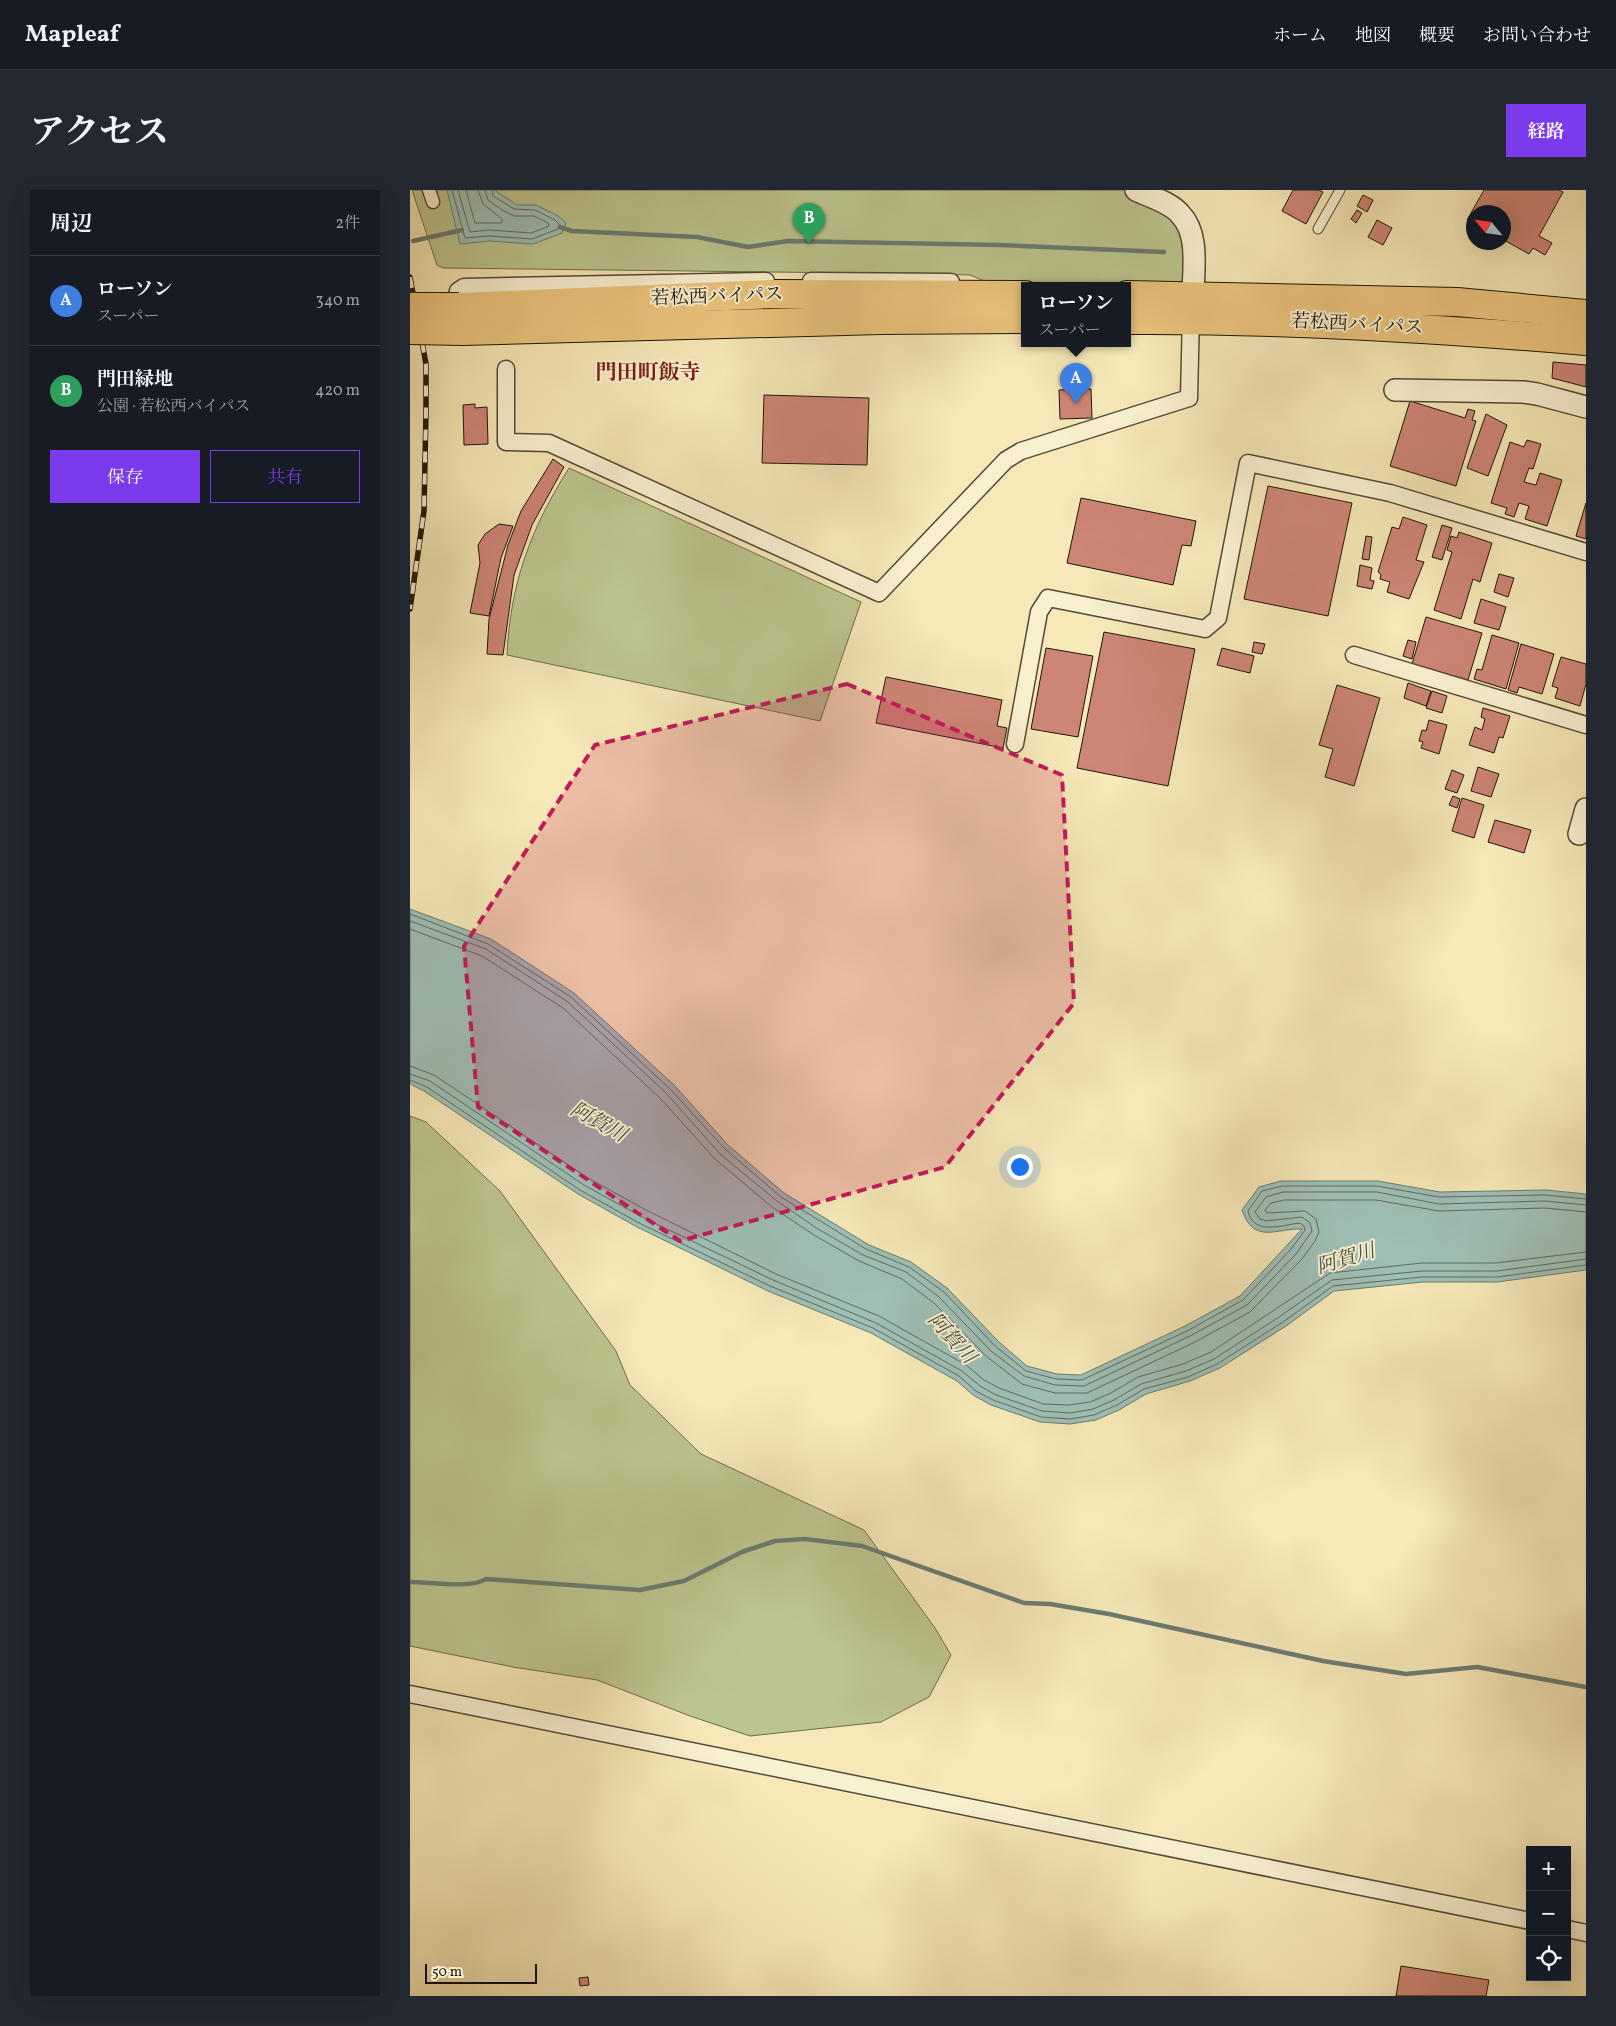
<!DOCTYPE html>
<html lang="ja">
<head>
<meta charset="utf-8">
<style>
	body { margin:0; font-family:Vollkorn,"Noto Serif JP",serif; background:#242831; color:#f1f3f6 }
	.controls { position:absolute; right:15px; bottom:15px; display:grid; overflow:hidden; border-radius:0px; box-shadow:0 5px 20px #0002 }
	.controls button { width:45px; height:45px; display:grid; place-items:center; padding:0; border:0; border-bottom:1px solid #363941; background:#171b24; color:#f1f3f6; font:25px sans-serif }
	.compass { position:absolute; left:1056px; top:15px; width:45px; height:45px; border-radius:50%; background:#171b24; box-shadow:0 5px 20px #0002; rotate:299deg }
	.scale { position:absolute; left:15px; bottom:12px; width:112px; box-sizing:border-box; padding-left:5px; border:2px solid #1e160b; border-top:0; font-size:14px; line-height:18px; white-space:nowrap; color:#1e160b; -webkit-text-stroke:4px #f9f0d0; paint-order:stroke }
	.you { position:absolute; left:609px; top:976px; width:18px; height:18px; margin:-12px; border:4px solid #fff; border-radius:50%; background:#1a73e8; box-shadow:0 0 0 8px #1a73e833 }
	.badge { display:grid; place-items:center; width:32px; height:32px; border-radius:50%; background:#7c3aed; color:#fff; font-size:16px; font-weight:700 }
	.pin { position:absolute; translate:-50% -41px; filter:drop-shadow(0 1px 2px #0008) }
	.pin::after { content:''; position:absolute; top:26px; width:18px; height:15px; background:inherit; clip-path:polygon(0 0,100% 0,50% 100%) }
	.popup { position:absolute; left:611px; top:92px; width:110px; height:65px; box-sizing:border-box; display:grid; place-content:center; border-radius:0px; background:#171b24; filter:drop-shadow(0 1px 4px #0005); font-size:16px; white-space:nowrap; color:#9ea1a6 }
	.popup b { font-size:19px; color:#f1f3f6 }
	.popup::after { content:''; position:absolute; left:50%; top:100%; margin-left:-10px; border:10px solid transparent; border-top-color:#171b24 }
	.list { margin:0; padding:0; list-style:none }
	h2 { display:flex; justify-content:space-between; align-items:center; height:65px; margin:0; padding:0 20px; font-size:21px }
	h2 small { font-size:16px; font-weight:400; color:#9ea1a6 }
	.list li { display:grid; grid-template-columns:32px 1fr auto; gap:15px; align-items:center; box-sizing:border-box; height:90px; padding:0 20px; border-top:1px solid #363941 }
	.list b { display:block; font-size:19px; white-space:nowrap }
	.list p { margin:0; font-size:16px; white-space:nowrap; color:#9ea1a6 }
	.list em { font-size:16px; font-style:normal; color:#9ea1a6 }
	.actions { display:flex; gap:10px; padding:15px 20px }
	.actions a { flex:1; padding:11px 0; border:1px solid #7c3aed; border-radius:0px; text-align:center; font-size:18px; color:#7c3aed }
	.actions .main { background:#7c3aed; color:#fff }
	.icon { flex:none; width:28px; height:28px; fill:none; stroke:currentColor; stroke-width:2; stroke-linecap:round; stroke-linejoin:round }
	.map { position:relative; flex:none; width:1176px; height:1806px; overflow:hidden; border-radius:0px }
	header { display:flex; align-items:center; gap:30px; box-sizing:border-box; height:70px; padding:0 25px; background:#171b24; border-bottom:1px solid #363941 }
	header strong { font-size:24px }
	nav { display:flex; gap:28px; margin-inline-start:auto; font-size:18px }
	.intro { display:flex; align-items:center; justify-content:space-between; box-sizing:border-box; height:120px; padding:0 30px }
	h1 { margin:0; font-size:35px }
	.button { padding:12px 22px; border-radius:0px; background:#7c3aed; color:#fff; font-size:18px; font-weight:700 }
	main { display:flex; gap:30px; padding:0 30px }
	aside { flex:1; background:#171b24; border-radius:0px; box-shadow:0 5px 20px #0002 }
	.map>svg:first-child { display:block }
	.green { fill:#bdc58e; stroke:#6e6e4c }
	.water { fill:#9ebfb5; stroke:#6b7b71 }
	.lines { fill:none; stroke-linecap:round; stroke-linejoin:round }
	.shore { stroke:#5e6a60; stroke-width:1 }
	.stream { stroke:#6b7b71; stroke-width:4.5 }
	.building { fill:#cd8575; stroke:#1e160b }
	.service-casing { stroke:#544a36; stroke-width:11 }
	.pedestrian-casing { stroke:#544a36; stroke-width:15 }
	.minor-casing { stroke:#544a36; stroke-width:19 }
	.tertiary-casing { stroke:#544a36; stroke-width:24 }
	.trunk-casing { stroke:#1e160b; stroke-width:30 }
	.service { stroke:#f9f0d0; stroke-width:9 }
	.pedestrian { stroke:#f9f0d0; stroke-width:12 }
	.minor { stroke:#f9f0d0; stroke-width:16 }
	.tertiary { stroke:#f9f0d0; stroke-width:21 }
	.trunk { stroke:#ebc47c; stroke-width:28 }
	.rail-casing { stroke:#1e160b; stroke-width:5.5 }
	.rail { stroke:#f9f0d0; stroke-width:4; stroke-dasharray:11; stroke-linecap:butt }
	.trunk-bridge-casing { stroke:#1e160b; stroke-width:30; stroke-linecap:butt }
	.trunk-bridge { stroke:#ebc47c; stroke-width:28 }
	.marked { fill:#c2185b; fill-opacity:0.2; stroke:#c2185b; stroke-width:4; stroke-dasharray:10 6; stroke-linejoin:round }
	.labels { text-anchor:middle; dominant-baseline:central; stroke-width:4; stroke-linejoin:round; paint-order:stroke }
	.street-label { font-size:19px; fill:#1e160b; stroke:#f9f0d0 }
	.water-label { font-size:20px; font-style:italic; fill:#4b5146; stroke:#f9f0d0 }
	.quarter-label { font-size:21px; font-weight:bold; fill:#7a1f14; stroke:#f9f0d0 }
</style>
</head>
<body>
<header>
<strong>Mapleaf</strong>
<nav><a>ホーム</a><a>地図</a><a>概要</a><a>お問い合わせ</a></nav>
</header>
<div class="intro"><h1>アクセス</h1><a class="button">経路</a></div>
<main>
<aside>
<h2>周辺<small>2件</small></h2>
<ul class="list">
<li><span class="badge" style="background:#3f7fe0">A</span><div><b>ローソン</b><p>スーパー</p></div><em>340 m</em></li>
<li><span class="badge" style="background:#2e9e5b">B</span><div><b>門田緑地</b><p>公園 · 若松西バイパス</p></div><em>420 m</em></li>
</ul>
<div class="actions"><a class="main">保存</a><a>共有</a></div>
</aside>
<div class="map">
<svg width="1176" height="1806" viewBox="0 0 1176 1806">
	<rect width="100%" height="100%" fill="#f6e8b7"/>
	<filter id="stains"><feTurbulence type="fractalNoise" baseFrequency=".004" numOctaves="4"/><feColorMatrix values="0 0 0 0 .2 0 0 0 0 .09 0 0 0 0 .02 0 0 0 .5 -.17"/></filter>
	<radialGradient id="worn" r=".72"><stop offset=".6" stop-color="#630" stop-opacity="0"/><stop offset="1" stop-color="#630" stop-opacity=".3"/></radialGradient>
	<g class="green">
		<path d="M2,0h714l55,32 7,69 -61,-6h-102l-21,4 -34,-14 -34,-1 -493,-6 -6,-3z"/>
		<path d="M159,278l292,134 -41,119 -313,-66c3,-71 24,-127 62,-187z"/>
		<path d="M0,926l16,6 74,69 116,160 14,34 71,69 163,76 71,98 16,27 -22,42 -48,25 -131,14 -60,-20 -93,-36 -84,-13 -103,-21z"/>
	</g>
	<g class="water">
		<path d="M37,0h47l23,15h19l22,11 8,7 -4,10 -29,11 -44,-3 -29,3z"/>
		<path d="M0,719l81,30 83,54 100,92 54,60 56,48 85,52 42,17 36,26 52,54 28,24 30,8 24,1 104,-49 55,-30 62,-67c-26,-1 -48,16 -60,-19l17,-23 22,-6h97l62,11 106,-2 40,4v76l-89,12h-74l-89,9 -48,35 -66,42 -30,13 -44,13 -27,16 -23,10 -26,4 -30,-2 -49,-17 -18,-10 -16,-14 -86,-48 -103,-42 -131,-64 -59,-33 -154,-103 -14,-7z"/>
	</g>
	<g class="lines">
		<g class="shore">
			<path d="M42,0l13,48 24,-2 43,3 26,-10 1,-5 -4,-4 -20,-10 -21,-1 -21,-13 -1,-6"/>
			<path d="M48,0l12,42 19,-2 42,3 18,-7 -1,-3 -14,-7h-20l-12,-6 -14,-10 -3,-10"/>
			<path d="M56,0l9,33h27v-4l-19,-15 -5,-14"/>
			<path d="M0,724l78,30 83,53 99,92 55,60 56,48 85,52 43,18 35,25 51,54 31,25 30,8 26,1 105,-49 56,-31 48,-51 14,-19 -1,-4 -4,-3c-19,2 -46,13 -52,-12l14,-20 20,-5h95l62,11 106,-2 41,4"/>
			<path d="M0,731l76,28 82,53 98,91 54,61 57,47 41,28 45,26 43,17 33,25 52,54 33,25 31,9 29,1 106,-50 57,-31 49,-51 16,-23 -2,-8 -8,-6 -36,4 -6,-2 -5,-7 11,-15 17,-5h94l62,12 106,-3 41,4"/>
			<path d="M0,739l72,27 81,52 97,90 55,61 57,48 42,28 45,26 43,18 32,24 52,53 36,28 33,9h32l106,-50 57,-31 52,-53 13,-18 4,-9 -3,-13 -11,-8 -38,2 -2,-3 6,-7 13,-3h92l63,11 106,-3 41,4"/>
			<path d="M0,876l24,9 154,103 58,32 130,64 103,42 87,49 18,15 15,8 44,16 26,1 21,-3 21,-9 27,-16 45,-13 28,-12 119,-79 92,-10h74l90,-11"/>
			<path d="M0,884l20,7 154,104 58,32 131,63 103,43 86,48 18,15 16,9 46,16 28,2 23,-4 21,-9 27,-16 45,-13 28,-12 65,-42 53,-37 90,-9h75l89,-12"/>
			<path d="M0,890l17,7 153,103 59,33 131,63 103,42 86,48 17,15 17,9 48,17 29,2 24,-4 23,-10 27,-16 44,-12 29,-13 66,-42 50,-36 89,-9h75l89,-12"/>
		</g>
		<g class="stream">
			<path d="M150,37l12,4 125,6 51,10 40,-6 211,4 165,7"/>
			<path d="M3,51l49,-11"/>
			<path d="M0,1392c19,0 61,7 76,-3l154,11 44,-9 58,-29 33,-11 30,-2 57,7 162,57 26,1 59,10 214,47 83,13 71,-7 109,20"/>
		</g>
	</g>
	<g class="building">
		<path d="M883,0h26l4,2 -17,32 -24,-13z"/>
		<path d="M1074,0h75l4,2 -24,44 13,7 -7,12 -12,-7 -4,6 -25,-14v-28h-30v12l-7,-4z"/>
		<path d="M953,5l10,5 -6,12 -10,-6z"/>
		<path d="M947,20l5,3 -6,10 -5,-4z"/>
		<path d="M967,30l15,8 -9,17 -15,-8z"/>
		<path d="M1143,172l33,3v22l-34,-9z"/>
		<path d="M681,199l1,29 -32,1 -1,-29z"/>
		<path d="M354,205l105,3 -2,67 -105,-2z"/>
		<path d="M1000,211l55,17 3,-9 7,2 -3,9 4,1 -20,65 -66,-20z"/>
		<path d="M65,214v4l12,-1 1,37 -24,1 -1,-40z"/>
		<path d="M1076,224l21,11 -19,51 -21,-8z"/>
		<path d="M1117,250l14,4 -8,25 -4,-1 -5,14 12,3 4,-12 22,7 -15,46 -22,-7 4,-13 -10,-3 -5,14 -9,-3 2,-6 -16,-5 19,-61 14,5z"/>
		<path d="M143,269l11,8 -32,58 -18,50 -11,80 -16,-1 2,-35 19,-74 13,-34z"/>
		<path d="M858,296l84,17 -24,113 -84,-17z"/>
		<path d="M671,308l115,23 -5,25 -9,-1 -9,40 -106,-22z"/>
		<path d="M1176,313v36l-10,-3z"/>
		<path d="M993,327l24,8 -11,35 8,2 -15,37 -22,-7 3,-10 -10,-3 1,-5 -3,-2 14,-45 7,2z"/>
		<path d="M89,334l14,2 -12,32 -12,58 -19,-3 10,-50 -2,-18 7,-11z"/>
		<path d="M1032,335l10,3 -10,32 -10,-3z"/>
		<path d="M1049,342l33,11 -12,39 -7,-3 -12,40 -27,-9 18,-58 -5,-2 4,-14 6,2z"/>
		<path d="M956,346l6,1 -3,23 -7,-1z"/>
		<path d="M950,375l12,3 -2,12 4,1 -2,8 -15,-3z"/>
		<path d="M1089,384l15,4 -6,19 -14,-5z"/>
		<path d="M1071,409l25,8 -7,23 -25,-7z"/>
		<path d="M1016,427l56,16 -14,47 -56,-16z"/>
		<path d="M694,442l91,17 -27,137 -91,-18z"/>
		<path d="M1082,445l27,8 -13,46 -32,-10 3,-10 5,1z"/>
		<path d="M998,450l8,2 -4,17 -9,-3z"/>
		<path d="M844,452l11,2 -3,10 -10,-2z"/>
		<path d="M1111,454l33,10 -12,40 -23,-7 -2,6 -9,-3z"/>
		<path d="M636,458l47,8 -15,81 -47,-8z"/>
		<path d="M812,458l32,8 -4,17 -33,-8z"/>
		<path d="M1151,467l25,7v20l-6,22 -25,-8 3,-10 -6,-2z"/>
		<path d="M476,487l116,23 -5,26 10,2 -4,20 -127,-25z"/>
		<path d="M998,493l23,8 -5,15 -22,-8z"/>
		<path d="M927,495l43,13 -26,88 -29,-9 8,-28 -14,-4z"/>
		<path d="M1022,501l15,5 -5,17 -16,-5z"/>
		<path d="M1073,518l27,8 -7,22 -4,-1 -5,16 -25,-8 6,-18 7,3 3,-11 -4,-2z"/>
		<path d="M1019,530l18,5 -8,29 -18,-6 2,-6 -4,-1 3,-11 4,1z"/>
		<path d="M1068,577l21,7 -8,23 -20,-6z"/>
		<path d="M1042,580l12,5 -7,18 -12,-4z"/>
		<path d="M1043,606l7,3 -3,9 -8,-3z"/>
		<path d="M1052,608l22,7 -10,33 -22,-7z"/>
		<path d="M1085,630l36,10 -7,23 -36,-11z"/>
		<path d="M991,1776l88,14 -3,16h-90z"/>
		<path d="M178,1787l1,8 -9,1 -1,-8z"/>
	</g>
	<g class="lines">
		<g class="service-casing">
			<path id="service" d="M908,39l22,-39"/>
		</g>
		<g class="pedestrian-casing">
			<path id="pedestrian" d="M19,0l4,12"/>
		</g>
		<g class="minor-casing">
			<g id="minor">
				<path d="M401,91l140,1"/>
				<path d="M44,124l4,-23 6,-4 302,-6"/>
				<path d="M96,179v73l43,1 330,150 127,-133 15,-9 168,-53 2,-85"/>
				<path d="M944,465l232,70"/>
				<path d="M605,554l24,-132 9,-14 157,31 13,-11 30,-155 142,30 196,59"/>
				<path d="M0,1504l1120,227"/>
				<path d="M1157,1739l19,4"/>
			</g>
		</g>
		<g class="tertiary-casing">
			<g id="tertiary">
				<path d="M726,0c14,7 34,12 44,24 20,20 13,57 13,82"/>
				<path d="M985,200l128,2 14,2 49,13"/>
				<path d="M1169,644l7,-25"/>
			</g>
		</g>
		<g class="trunk-casing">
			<g id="trunk">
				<path d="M717,105l330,7 129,12"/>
				<path d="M49,117l314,-13 252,1"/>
				<path d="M717,130c154,-1 306,8 459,21"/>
				<path d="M53,141l419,-11 143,-1"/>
			</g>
		</g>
		<use href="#service" class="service"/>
		<use href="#pedestrian" class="pedestrian"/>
		<use href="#minor" class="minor"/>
		<use href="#tertiary" class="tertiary"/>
		<use href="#trunk" class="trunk"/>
		<g class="rail-casing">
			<path id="rail" d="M0,87l16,87v47l-2,100 -14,98"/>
		</g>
		<use href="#rail" class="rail"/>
		<g class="trunk-bridge-casing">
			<g id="trunk-bridge">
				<path d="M0,117h49"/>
				<path d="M0,140l53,1"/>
			</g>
		</g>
		<use href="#trunk-bridge" class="trunk-bridge"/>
	</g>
	<path class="marked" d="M437,494l215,91 12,228 -129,164 -265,74 -202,-134 -14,-161 131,-201z"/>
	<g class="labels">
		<g class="street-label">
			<text transform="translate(307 107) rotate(-2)">若松西バイパス</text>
			<text transform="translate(947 135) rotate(3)">若松西バイパス</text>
		</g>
		<g class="water-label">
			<text transform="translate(188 933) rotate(29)">阿賀川</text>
			<text transform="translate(936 1070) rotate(-17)">阿賀川</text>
			<text transform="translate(541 1149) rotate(48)">阿賀川</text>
		</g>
		<g class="quarter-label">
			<text x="238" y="183">門田町飯寺</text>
		</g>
	</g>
	<rect width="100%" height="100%" filter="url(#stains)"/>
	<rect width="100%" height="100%" fill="url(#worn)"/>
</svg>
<div class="controls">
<button>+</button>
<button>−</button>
<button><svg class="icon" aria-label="locate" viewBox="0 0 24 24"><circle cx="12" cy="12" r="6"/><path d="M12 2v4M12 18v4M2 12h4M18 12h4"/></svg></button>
</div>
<svg class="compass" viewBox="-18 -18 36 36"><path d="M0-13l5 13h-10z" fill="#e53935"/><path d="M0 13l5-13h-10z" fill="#9ea1a6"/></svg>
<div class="scale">50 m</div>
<div class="you"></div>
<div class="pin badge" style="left:666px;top:214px;background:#3f7fe0">A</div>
<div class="popup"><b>ローソン</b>スーパー</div>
<div class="pin badge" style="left:399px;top:54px;background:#2e9e5b">B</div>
</div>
</main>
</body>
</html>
